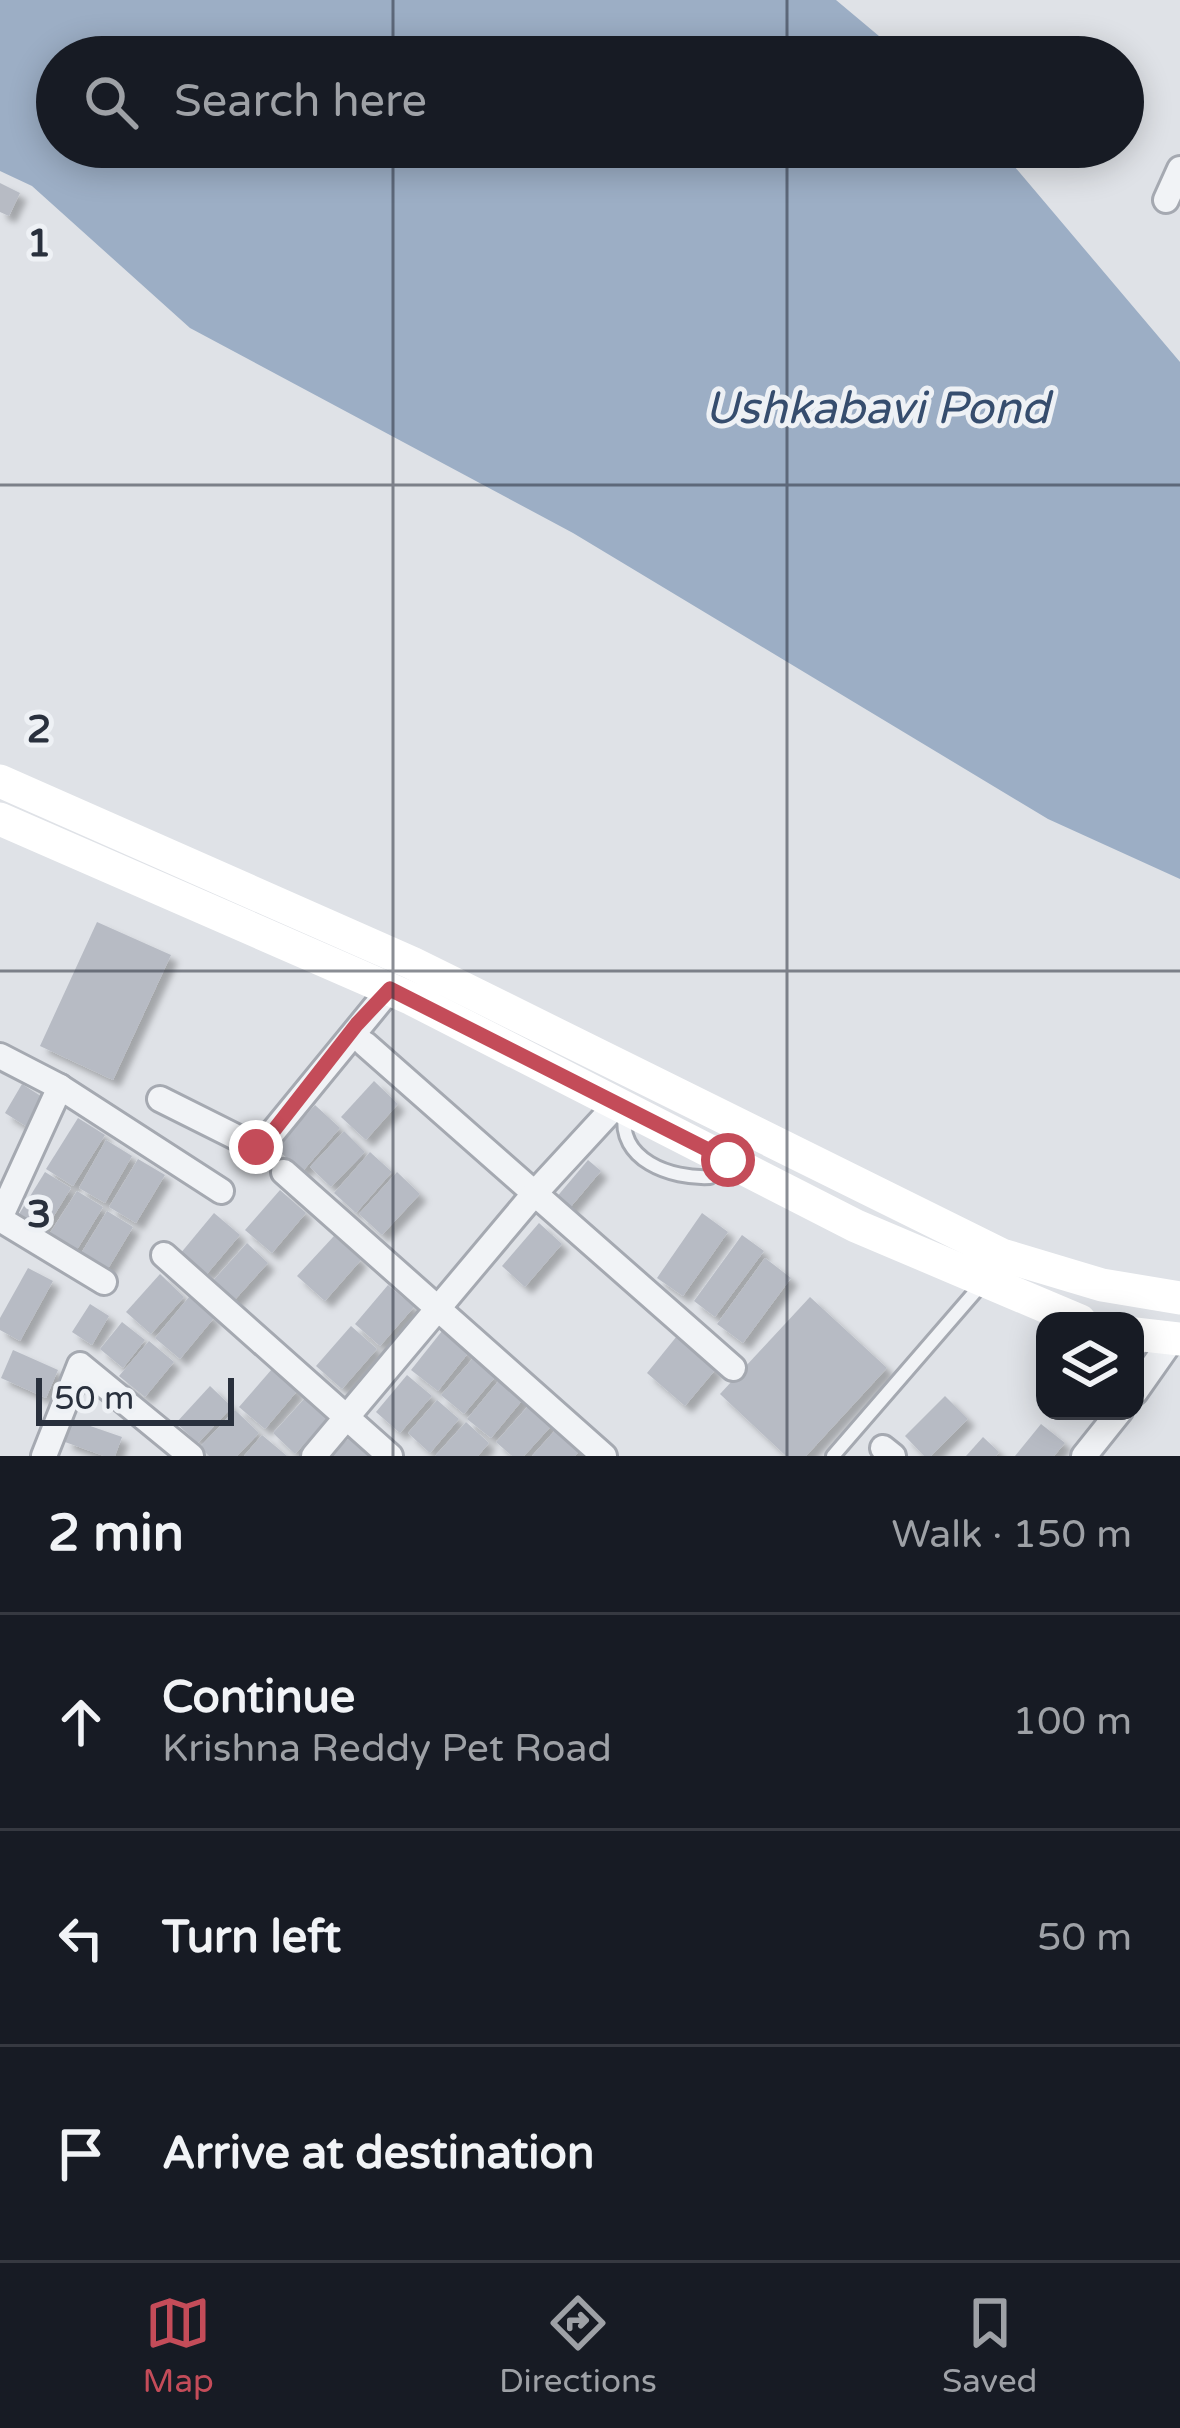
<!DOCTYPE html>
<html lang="en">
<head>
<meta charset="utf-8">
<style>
	body { margin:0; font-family:"Varela Round",sans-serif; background:#242831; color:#f1f3f6 }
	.controls { position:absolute; right:36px; bottom:36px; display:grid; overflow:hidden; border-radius:24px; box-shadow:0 6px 30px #0003 }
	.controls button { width:108px; height:108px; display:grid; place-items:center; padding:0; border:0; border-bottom:3px solid #363941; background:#171b24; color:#f1f3f6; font:60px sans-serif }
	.scale { position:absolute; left:36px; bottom:30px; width:198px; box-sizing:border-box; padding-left:12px; border:6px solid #29303d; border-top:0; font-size:33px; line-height:42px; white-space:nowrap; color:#29303d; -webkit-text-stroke:9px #eef1f5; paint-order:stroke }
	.stop { position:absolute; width:36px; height:36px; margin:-27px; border:9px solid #c44c59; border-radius:50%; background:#fff }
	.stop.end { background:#c44c59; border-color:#fff; box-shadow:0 3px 12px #0008 }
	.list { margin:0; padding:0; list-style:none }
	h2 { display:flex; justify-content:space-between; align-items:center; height:156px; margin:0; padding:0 48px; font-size:51px }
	h2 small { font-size:39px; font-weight:400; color:#9ea1a6 }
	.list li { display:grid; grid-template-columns:78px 1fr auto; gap:36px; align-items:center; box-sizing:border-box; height:216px; padding:0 48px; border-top:3px solid #363941 }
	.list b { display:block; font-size:45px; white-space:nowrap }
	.list p { margin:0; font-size:39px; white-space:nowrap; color:#9ea1a6 }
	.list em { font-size:39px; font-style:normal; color:#9ea1a6 }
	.icon { flex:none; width:66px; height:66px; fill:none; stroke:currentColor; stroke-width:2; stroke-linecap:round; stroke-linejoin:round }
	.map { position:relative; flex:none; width:1180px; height:1456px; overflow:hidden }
	.search { position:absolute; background:#171b24; box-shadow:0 6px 30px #0003; left:36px; right:36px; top:36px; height:132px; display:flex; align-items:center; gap:30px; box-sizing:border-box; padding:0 42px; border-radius:66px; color:#9ea1a6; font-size:45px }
	.sheet { height:804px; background:#171b24 }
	nav { display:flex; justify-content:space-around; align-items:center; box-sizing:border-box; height:168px; border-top:3px solid #363941; background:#171b24; font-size:33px; color:#9ea1a6 }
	nav a { display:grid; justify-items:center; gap:6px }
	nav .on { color:#c44c59 }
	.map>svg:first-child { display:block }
	.water { fill:#9caec5 }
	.building { fill:#b7bbc4; filter:url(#shadow) }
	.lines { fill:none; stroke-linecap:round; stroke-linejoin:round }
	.lane-casing { stroke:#a5a9b1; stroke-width:18 }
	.street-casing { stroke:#a5a9b1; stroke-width:30 }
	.lane { stroke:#f1f3f6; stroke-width:12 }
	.street { stroke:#f1f3f6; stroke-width:24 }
	.secondary { stroke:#fff; stroke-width:33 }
	.route { stroke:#c44c59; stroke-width:15 }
	.grid { fill:none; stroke:#29303d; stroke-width:3; stroke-opacity:0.55 }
	.labels { text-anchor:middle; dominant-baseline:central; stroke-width:10; stroke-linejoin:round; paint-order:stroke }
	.water-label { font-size:45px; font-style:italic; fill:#364d6e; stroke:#eef1f5 }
	.grid-label { font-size:39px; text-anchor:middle; font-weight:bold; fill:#29303d; stroke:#eef1f5; stroke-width:10; stroke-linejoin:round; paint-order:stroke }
</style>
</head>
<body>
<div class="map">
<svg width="1180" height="1456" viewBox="0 0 1180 1456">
	<defs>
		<filter id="shadow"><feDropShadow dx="7" dy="7" stdDeviation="3" flood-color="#0004"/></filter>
	</defs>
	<rect width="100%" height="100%" fill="#dfe2e7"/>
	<path class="water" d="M0,0h836l68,57h-847v90h941l182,215v517l-132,-60 -475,-286 -383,-205 -158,-142 -32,-15z"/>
	<g class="building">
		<path d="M0,183l20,10 -11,23 -9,-4z"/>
		<path d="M97,922l74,33 -58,125 -73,-34z"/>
		<path d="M374,1081l24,23 -32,36 -25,-23z"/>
		<path d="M22,1084l28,18 -18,28 -27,-17z"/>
		<path d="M315,1105l25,23 -38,44 -26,-24z"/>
		<path d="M78,1118l27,17 -32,51 -27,-17z"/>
		<path d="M344,1131l21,21 -34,35 -21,-20z"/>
		<path d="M106,1140l26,16 -27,47 -26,-15z"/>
		<path d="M370,1152l22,20 -36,41 -22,-20z"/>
		<path d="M138,1159l27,16 -29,48 -27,-16z"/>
		<path d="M588,1160l13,11 -33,39 -13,-11z"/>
		<path d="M45,1172l26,16 -29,47 -26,-16z"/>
		<path d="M397,1172l23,22 -38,41 -23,-21z"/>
		<path d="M280,1190l26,23 -34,40 -27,-23z"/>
		<path d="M77,1191l26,16 -28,46 -27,-17z"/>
		<path d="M107,1211l26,16 -27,45 -26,-17z"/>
		<path d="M214,1213l26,22 -34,40 -26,-21z"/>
		<path d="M702,1213l26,19 -45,64 -26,-18z"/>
		<path d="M539,1223l23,21 -37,43 -23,-21z"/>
		<path d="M742,1235l22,16 -49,66 -21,-16z"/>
		<path d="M334,1236l27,24 -36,41 -28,-25z"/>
		<path d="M247,1243l21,20 -37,41 -22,-19z"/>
		<path d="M765,1258l26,20 -48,65 -26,-19z"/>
		<path d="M28,1268l25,13 -33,60 -20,-11v-12z"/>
		<path d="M160,1274l24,23 -33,37 -25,-22z"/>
		<path d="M388,1285l26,22 -34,39 -25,-22z"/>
		<path d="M189,1297l25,21 -34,41 -25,-21z"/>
		<path d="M810,1297l77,71 -81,88h-20l-66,-62z"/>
		<path d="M90,1304l19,12 -17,29 -20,-13z"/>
		<path d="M122,1322l23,18 -22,28 -23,-19z"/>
		<path d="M351,1326l26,23 -35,40 -26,-23z"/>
		<path d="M442,1331l27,21 -31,39 -27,-21z"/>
		<path d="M677,1336l39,33 -31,37 -38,-33z"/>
		<path d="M149,1341l25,21 -29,35 -26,-21z"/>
		<path d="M13,1350l45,20 -12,28 -45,-20z"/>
		<path d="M474,1357l22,19 -32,38 -23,-19z"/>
		<path d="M272,1369l26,21 -33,39 -26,-22z"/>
		<path d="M407,1375l25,21 -32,37 -24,-21z"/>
		<path d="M501,1378l24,19 -34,41 -24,-19z"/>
		<path d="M210,1386l22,21 -34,36 -22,-20z"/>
		<path d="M945,1396l23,23 -37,37h-7l-19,-20z"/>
		<path d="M305,1398l23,20 -33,36 -22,-21z"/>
		<path d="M437,1400l22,19 -29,34 -22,-20z"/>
		<path d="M530,1404l23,20 -29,32h-12l-16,-14z"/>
		<path d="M235,1410l24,23 -22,23h-28l-9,-9z"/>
		<path d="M73,1420l49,17 -7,19h-11l-39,-14z"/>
		<path d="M466,1422l23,21 -11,13h-43z"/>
		<path d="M1041,1424l24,19 -11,13h-39z"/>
		<path d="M559,1426l24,21 -8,9h-43z"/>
		<path d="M262,1435l25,21h-43z"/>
		<path d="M352,1435l21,21h-42z"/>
		<path d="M983,1437l16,15 -3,4h-30z"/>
	</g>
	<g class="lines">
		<g class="lane-casing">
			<g id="lane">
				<path d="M625,1113c-8,47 46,66 85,64l17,-16"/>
				<path d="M833,1456l148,-171"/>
			</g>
		</g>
		<g class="street-casing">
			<g id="street">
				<path d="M1166,200l14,-31"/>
				<path d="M365,1044l368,324"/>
				<path d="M0,1056l60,31 161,104"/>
				<path d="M160,1099l96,48 8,-4 126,-154"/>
				<path d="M284,1172l320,284"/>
				<path d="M0,1218l60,-131"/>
				<path d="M0,1219l104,63"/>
				<path d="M164,1255l226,201"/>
				<path d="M1135,1392l38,-54"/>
				<path d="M883,1448l10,8"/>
				<path d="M44,1456l36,-91 111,91"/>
				<path d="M314,1456l220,-262 83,-90"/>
				<path d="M1084,1456l36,-45"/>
			</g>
		</g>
		<use href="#lane" class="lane"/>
		<use href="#street" class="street"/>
		<g class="secondary">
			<path d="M0,781l412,182 590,292 100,30 78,13"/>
			<path d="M0,819l412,180 444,227 224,95"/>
			<path d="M1135,1334l45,5"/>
		</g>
	</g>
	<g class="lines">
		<path class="route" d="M256,1147l8,-4 93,-119 33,-35 338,171"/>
	</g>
	<path class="grid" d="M393,0v57M787,0v57M393,147v1309M787,147v1309M0,485h1180M0,971h1180"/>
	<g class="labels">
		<g class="water-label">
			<text x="877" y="409">Ushkabavi Pond</text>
		</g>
	</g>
	<g class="grid-label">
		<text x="39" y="256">1</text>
		<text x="39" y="742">2</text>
		<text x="39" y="1227">3</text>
	</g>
</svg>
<div class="controls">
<button><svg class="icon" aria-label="layers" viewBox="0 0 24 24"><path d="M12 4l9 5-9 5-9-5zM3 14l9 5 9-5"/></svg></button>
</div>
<div class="scale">50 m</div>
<div class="stop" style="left:728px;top:1160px"></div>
<div class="stop end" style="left:256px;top:1147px"></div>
<div class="search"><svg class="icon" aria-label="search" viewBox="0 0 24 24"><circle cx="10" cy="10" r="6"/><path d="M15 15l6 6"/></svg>Search here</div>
</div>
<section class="sheet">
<h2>2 min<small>Walk · 150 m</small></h2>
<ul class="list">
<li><svg class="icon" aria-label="ahead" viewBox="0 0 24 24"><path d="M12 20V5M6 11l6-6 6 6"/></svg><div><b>Continue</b><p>Krishna Reddy Pet Road</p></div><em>100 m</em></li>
<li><svg class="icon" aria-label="left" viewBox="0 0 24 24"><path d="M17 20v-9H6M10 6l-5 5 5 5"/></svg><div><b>Turn left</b></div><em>50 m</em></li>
<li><svg class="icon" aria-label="arrive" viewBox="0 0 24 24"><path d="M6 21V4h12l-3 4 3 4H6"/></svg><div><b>Arrive at destination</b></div></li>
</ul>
</section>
<nav>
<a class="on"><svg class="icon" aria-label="map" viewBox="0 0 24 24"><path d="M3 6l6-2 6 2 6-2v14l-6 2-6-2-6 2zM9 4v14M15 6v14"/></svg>Map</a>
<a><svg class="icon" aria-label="directions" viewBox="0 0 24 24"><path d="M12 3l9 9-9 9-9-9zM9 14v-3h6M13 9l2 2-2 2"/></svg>Directions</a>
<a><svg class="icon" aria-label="saved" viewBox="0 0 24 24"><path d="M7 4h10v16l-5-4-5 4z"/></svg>Saved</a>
</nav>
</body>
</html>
